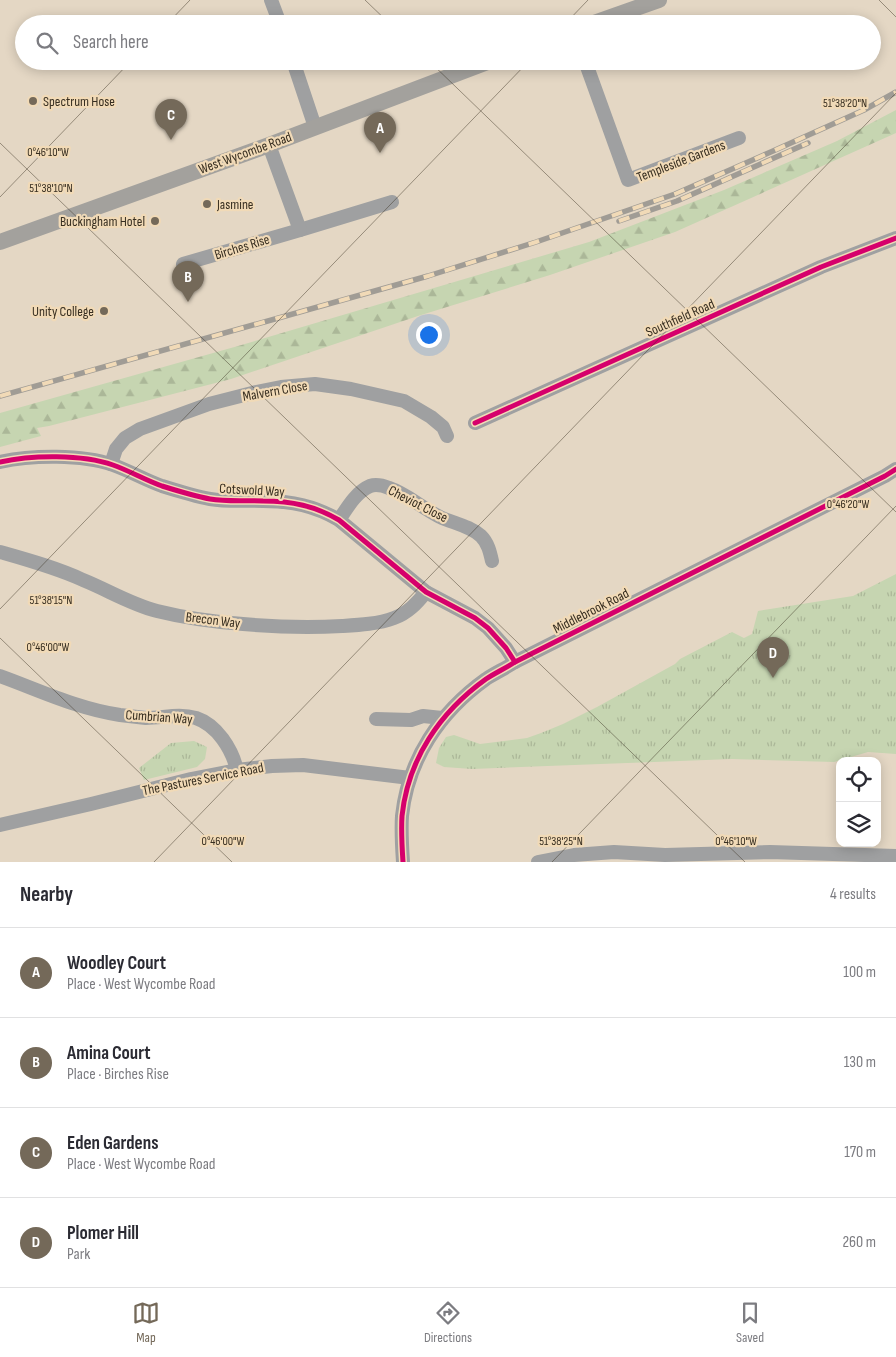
<!DOCTYPE html>
<html lang="en">
<head>
<meta charset="utf-8">
<style>
	body { margin:0; font-family:"Sofia Sans Condensed",sans-serif; background:#f2f2f3; color:#2b2b33 }
	.controls { position:absolute; right:15px; bottom:15px; display:grid; overflow:hidden; border-radius:10px; box-shadow:0 2px 12px #0003 }
	.controls button { width:45px; height:45px; display:grid; place-items:center; padding:0; border:0; border-bottom:1px solid #e1e1e2; background:#fff; color:#2b2b33; font:25px sans-serif }
	.you { position:absolute; left:428px; top:334px; width:18px; height:18px; margin:-12px; border:4px solid #fff; border-radius:50%; background:#1a73e8; box-shadow:0 0 0 8px #1a73e833 }
	.badge { display:grid; place-items:center; width:32px; height:32px; border-radius:50%; background:#746959; color:#fff; font-size:16px; font-weight:700 }
	.pin { position:absolute; translate:-50% -41px; filter:drop-shadow(0 1px 2px #0008) }
	.pin::after { content:''; position:absolute; top:26px; width:18px; height:15px; background:inherit; clip-path:polygon(0 0,100% 0,50% 100%) }
	.list { margin:0; padding:0; list-style:none }
	h2 { display:flex; justify-content:space-between; align-items:center; height:65px; margin:0; padding:0 20px; font-size:21px }
	h2 small { font-size:16px; font-weight:400; color:#7c7c81 }
	.list li { display:grid; grid-template-columns:32px 1fr auto; gap:15px; align-items:center; box-sizing:border-box; height:90px; padding:0 20px; border-top:1px solid #e1e1e2 }
	.list b { display:block; font-size:19px; white-space:nowrap }
	.list p { margin:0; font-size:16px; white-space:nowrap; color:#7c7c81 }
	.list em { font-size:16px; font-style:normal; color:#7c7c81 }
	.icon { flex:none; width:28px; height:28px; fill:none; stroke:currentColor; stroke-width:2; stroke-linecap:round; stroke-linejoin:round }
	.map { position:relative; flex:none; width:896px; height:862px; overflow:hidden }
	.search { position:absolute; background:#fff; box-shadow:0 2px 12px #0003; left:15px; right:15px; top:15px; height:55px; display:flex; align-items:center; gap:12px; box-sizing:border-box; padding:0 18px; border-radius:28px; color:#7c7c81; font-size:19px }
	.sheet { height:425px; background:#fff }
	nav { display:flex; justify-content:space-around; align-items:center; box-sizing:border-box; height:70px; border-top:1px solid #e1e1e2; background:#fff; font-size:14px; color:#7c7c81 }
	nav a { display:grid; justify-items:center; gap:2px }
	nav .on { color:#746959 }
	.map>svg:first-child { display:block }
	.forest { fill:url(#forest-firs) }
	.park { fill:url(#park-tufts) }
	.lines { fill:none; stroke-linecap:round; stroke-linejoin:round }
	.minor { stroke:#9fa0a1; stroke-width:14 }
	.major { stroke:#a3a19d; stroke-width:16 }
	.rail-casing { stroke:#a09c95; stroke-width:5.5 }
	.rail { stroke:#f1dab7; stroke-width:4; stroke-dasharray:11; stroke-linecap:butt }
	.cycleway-casing { stroke:#f1dab7; stroke-width:8 }
	.cycleway { stroke:#d6006c; stroke-width:5 }
	.ticks { fill:none; stroke:#372e20; stroke-width:1; stroke-opacity:0.45 }
	.poi-dot { fill:#746959; stroke:#f1dab7; stroke-width:2 }
	.labels { text-anchor:middle; dominant-baseline:central; stroke-width:4.5; stroke-linejoin:round; paint-order:stroke }
	.poi-label { font-size:14px; fill:#372e20; stroke:#f1dab7; text-anchor:start }
	.street-label { font-size:14px; fill:#372e20; stroke:#f1dab7 }
	.ticks-label { font-size:12px; text-anchor:middle; fill:#372e20; stroke:#f1dab7; stroke-width:4.5; stroke-linejoin:round; paint-order:stroke }
</style>
</head>
<body>
<div class="map">
<svg width="896" height="862" viewBox="0 0 896 862">
	<defs>
		<pattern id="forest-firs" width="22" height="20" patternUnits="userSpaceOnUse" patternTransform="scale(1.25)"><rect width="22" height="20" fill="#c6d5b1"/><path d="M5 1l3.5 6h-7zM16 11l3.5 6h-7z" fill="#abb798"/></pattern>
		<pattern id="park-tufts" width="24" height="20" patternUnits="userSpaceOnUse" patternTransform="scale(1.25)"><rect width="24" height="20" fill="#c6d5b1"/><path d="M3 7l-1-3M5 7V3M7 7l1-3M15 17l-1-3M17 17v-4M19 17l1-3" fill="none" stroke="#abb798"/></pattern>
	</defs>
	<rect width="100%" height="100%" fill="#e4d7c4"/>
	<path class="forest" d="M896,110v23l-221,99 -125,43 -132,41 -187,63 -182,47 -12,2 4,8 -41,11v-34l238,-67 351,-104 135,-52 113,-49z"/>
	<g class="park">
		<path d="M896,574v180l-28,-2 -34,10 -102,-3 -260,10 -28,-2 -8,-4 3,-15 7,-11 8,-2 26,9 47,-6 14,-5 22,-9 34,-17 78,-43 5,-5 52,-27 12,6 8,-4 6,-23 95,-15z"/>
		<path d="M194,741l13,6 -2,12 -8,8 -53,13 -5,-12 32,-25z"/>
	</g>
	<g class="lines">
		<g class="minor">
			<path d="M271,0l9,24"/>
			<path d="M293,61l22,66"/>
			<path d="M585,61l43,119 111,-42"/>
			<path d="M300,230l92,-28"/>
			<path d="M183,264l117,-34 -31,-85"/>
			<path d="M475,423l346,-156 75,-29"/>
			<path d="M0,462c31,-7 82,-8 113,3 17,6 32,15 49,21 16,5 32,10 48,13 18,3 35,1 53,2 29,0 52,5 76,19l87,72 49,26 13,10 18,20 9,14"/>
			<path d="M111,464l5,-15 9,-11 15,-9 69,-25 47,-12 25,-5 34,-3 36,5 53,12 27,16 12,10 4,9"/>
			<path d="M339,520c8,-12 17,-28 31,-34 6,-2 14,0 19,2 18,6 33,20 51,29 13,6 30,9 41,19 7,7 9,16 11,25"/>
			<path d="M0,552c28,8 57,16 83,28 25,10 47,24 74,31 28,7 57,11 86,13 33,3 66,4 99,2 17,-1 36,-2 52,-8 14,-5 23,-15 32,-26"/>
			<path d="M0,676c39,14 78,33 120,39 8,1 17,2 26,3 17,0 33,-5 50,0 21,7 36,31 41,52"/>
			<path d="M376,719l35,1 12,-4 19,2"/>
			<path d="M0,825l91,-21 100,-25 46,-9 35,-4 31,-1 107,13"/>
			<path d="M403,862c-1,-15 -2,-31 -1,-46 6,-57 38,-104 84,-137 9,-6 20,-11 29,-17l370,-186 11,-7"/>
			<path d="M538,862l36,-7 40,-3 51,3 105,-3 126,4"/>
		</g>
		<g class="major">
			<path d="M591,24l68,-24"/>
			<path d="M0,242l269,-97 221,-84"/>
		</g>
		<g class="rail-casing">
			<g id="rail">
				<path d="M619,221l58,-20 131,-58"/>
				<path d="M0,396l428,-120 108,-34 139,-48 98,-43 91,-41 32,-18"/>
			</g>
		</g>
		<use href="#rail" class="rail"/>
		<g class="cycleway-casing">
			<g id="cycleway">
				<path d="M475,423l346,-156 75,-29"/>
				<path d="M0,462c31,-7 82,-8 113,3 17,6 32,15 49,21 16,5 32,10 48,13 18,3 35,1 53,2 29,0 52,5 76,19l87,72 49,26 13,10 18,20 9,14"/>
				<path d="M403,862c-1,-15 -2,-31 -1,-46 6,-57 38,-104 84,-137 9,-6 20,-11 29,-17l370,-186 11,-7"/>
			</g>
		</g>
		<use href="#cycleway" class="cycleway"/>
	</g>
	<path class="ticks" d="M365,0l25,24M879,0l17,17M167,24l23,-24M565,24l23,-24M429,61l467,451M0,143l745,719M0,197l131,-136M0,609l529,-548M0,638l232,224M154,862l742,-769M552,862l344,-356"/>
	<g class="poi-dot">
		<circle cx="33" cy="101" r="5"/>
		<circle cx="207" cy="204" r="5"/>
		<circle cx="155" cy="221" r="5"/>
		<circle cx="104" cy="311" r="5"/>
	</g>
	<g class="labels">
		<g class="poi-label">
			<text x="43" y="101">Spectrum Hose</text>
			<text x="217" y="204">Jasmine</text>
			<text x="145" y="221" text-anchor="end">Buckingham Hotel</text>
			<text x="94" y="311" text-anchor="end">Unity College</text>
		</g>
		<g class="street-label">
			<text transform="translate(245 153) rotate(-20)">West Wycombe Road</text>
			<text transform="translate(681 161) rotate(-21)">Templeside Gardens</text>
			<text transform="translate(242 247) rotate(-17)">Birches Rise</text>
			<text transform="translate(680 318) rotate(-24)">Southfield Road</text>
			<text transform="translate(275 391) rotate(-10)">Malvern Close</text>
			<text transform="translate(252 490) rotate(3)">Cotswold Way</text>
			<text transform="translate(418 504) rotate(27)">Cheviot Close</text>
			<text transform="translate(591 611) rotate(-27)">Middlebrook Road</text>
			<text transform="translate(213 620) rotate(7)">Brecon Way</text>
			<text transform="translate(159 717) rotate(4)">Cumbrian Way</text>
			<text transform="translate(203 779) rotate(-11)">The Pastures Service Road</text>
		</g>
	</g>
	<g class="ticks-label">
		<text x="845" y="107">51°38'20"N</text>
		<text x="48" y="156">0°46'10"W</text>
		<text x="51" y="192">51°38'10"N</text>
		<text x="848" y="508">0°46'20"W</text>
		<text x="51" y="604">51°38'15"N</text>
		<text x="48" y="651">0°46'00"W</text>
		<text x="561" y="845">51°38'25"N</text>
		<text x="223" y="845">0°46'00"W</text>
		<text x="736" y="845">0°46'10"W</text>
	</g>
</svg>
<div class="controls">
<button><svg class="icon" aria-label="locate" viewBox="0 0 24 24"><circle cx="12" cy="12" r="6"/><path d="M12 2v4M12 18v4M2 12h4M18 12h4"/></svg></button>
<button><svg class="icon" aria-label="layers" viewBox="0 0 24 24"><path d="M12 4l9 5-9 5-9-5zM3 14l9 5 9-5"/></svg></button>
</div>
<div class="you"></div>
<div class="pin badge" style="left:380px;top:153px">A</div>
<div class="pin badge" style="left:188px;top:302px">B</div>
<div class="pin badge" style="left:171px;top:140px">C</div>
<div class="pin badge" style="left:773px;top:678px">D</div>
<div class="search"><svg class="icon" aria-label="search" viewBox="0 0 24 24"><circle cx="10" cy="10" r="6"/><path d="M15 15l6 6"/></svg>Search here</div>
</div>
<section class="sheet">
<h2>Nearby<small>4 results</small></h2>
<ul class="list">
<li><span class="badge">A</span><div><b>Woodley Court</b><p>Place · West Wycombe Road</p></div><em>100 m</em></li>
<li><span class="badge">B</span><div><b>Amina Court</b><p>Place · Birches Rise</p></div><em>130 m</em></li>
<li><span class="badge">C</span><div><b>Eden Gardens</b><p>Place · West Wycombe Road</p></div><em>170 m</em></li>
<li><span class="badge">D</span><div><b>Plomer Hill</b><p>Park</p></div><em>260 m</em></li>
</ul>
</section>
<nav>
<a class="on"><svg class="icon" aria-label="map" viewBox="0 0 24 24"><path d="M3 6l6-2 6 2 6-2v14l-6 2-6-2-6 2zM9 4v14M15 6v14"/></svg>Map</a>
<a><svg class="icon" aria-label="directions" viewBox="0 0 24 24"><path d="M12 3l9 9-9 9-9-9zM9 14v-3h6M13 9l2 2-2 2"/></svg>Directions</a>
<a><svg class="icon" aria-label="saved" viewBox="0 0 24 24"><path d="M7 4h10v16l-5-4-5 4z"/></svg>Saved</a>
</nav>
</body>
</html>
